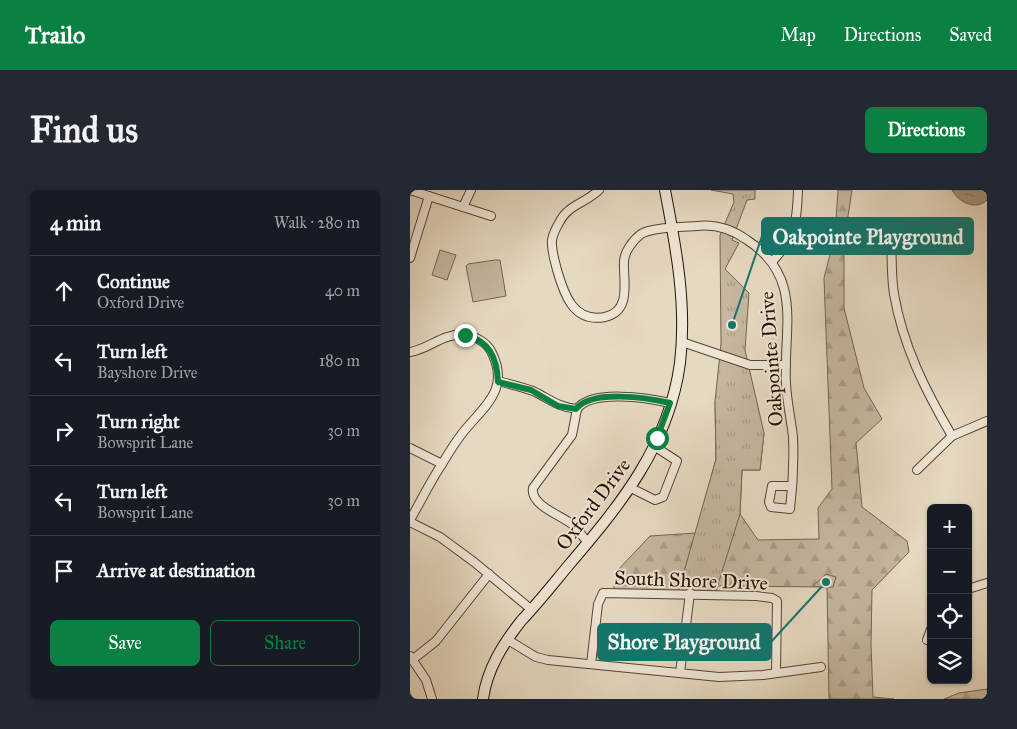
<!DOCTYPE html>
<html lang="en">
<head>
<meta charset="utf-8">
<style>
	body { margin:0; font-family:"IM FELL Great Primer",serif; background:#242831; color:#f1f3f6 }
	.controls { position:absolute; right:15px; bottom:15px; display:grid; overflow:hidden; border-radius:8px; box-shadow:0 1px 4px #0004 }
	.controls button { width:45px; height:45px; display:grid; place-items:center; padding:0; border:0; border-bottom:1px solid #363941; background:#171b24; color:#f1f3f6; font:25px sans-serif }
	.stop { position:absolute; width:15px; height:15px; margin:-11px; border:4px solid #0b8043; border-radius:50%; background:#fff }
	.stop.end { background:#0b8043; border-color:#fff; box-shadow:0 1px 5px #0008 }
	.list { margin:0; padding:0; list-style:none }
	h2 { display:flex; justify-content:space-between; align-items:center; height:65px; margin:0; padding:0 20px; font-size:21px }
	h2 small { font-size:16px; font-weight:400; color:#9ea1a6 }
	.list li { display:grid; grid-template-columns:32px 1fr auto; gap:15px; align-items:center; box-sizing:border-box; height:70px; padding:0 20px; border-top:1px solid #363941 }
	.list b { display:block; font-size:19px; white-space:nowrap }
	.list p { margin:0; font-size:16px; white-space:nowrap; color:#9ea1a6 }
	.list em { font-size:16px; font-style:normal; color:#9ea1a6 }
	.actions { display:flex; gap:10px; padding:15px 20px }
	.actions a { flex:1; padding:11px 0; border:1px solid #0b8043; border-radius:8px; text-align:center; font-size:18px; color:#0b8043 }
	.actions .main { background:#0b8043; color:#fff }
	.icon { flex:none; width:28px; height:28px; fill:none; stroke:currentColor; stroke-width:2; stroke-linecap:round; stroke-linejoin:round }
	.map { position:relative; flex:none; width:577px; height:509px; overflow:hidden; border-radius:8px }
	header { display:flex; align-items:center; gap:30px; box-sizing:border-box; height:70px; padding:0 25px; background:#0b8043; color:#fff }
	header strong { font-size:24px }
	nav { display:flex; gap:28px; margin-inline-start:auto; font-size:18px }
	.intro { display:flex; align-items:center; justify-content:space-between; box-sizing:border-box; height:120px; padding:0 30px }
	h1 { margin:0; font-size:35px }
	.button { padding:12px 22px; border-radius:8px; background:#0b8043; color:#fff; font-size:18px; font-weight:700 }
	main { display:flex; gap:30px; padding:0 30px }
	aside { flex:1; background:#171b24; border-radius:8px; box-shadow:0 1px 4px #0004 }
	.map>svg:first-child { display:block }
	.grass { fill:#c5b7a0; stroke:#746450 }
	.forest { fill:url(#forest-firs); stroke:#746450 }
	.park { fill:url(#park-tufts); stroke:#746450 }
	.water { fill:url(#water-ripples); stroke:#70614c }
	.lines { fill:none; stroke-linecap:round; stroke-linejoin:round }
	.street-casing { stroke:#544430; stroke-width:10 }
	.secondary-casing { stroke:#231200; stroke-width:12 }
	.street { stroke:#efe6d7; stroke-width:8 }
	.secondary { stroke:#efe6d7; stroke-width:10 }
	.route { stroke:#0b8043; stroke-width:6 }
	.labels { text-anchor:middle; dominant-baseline:central; stroke-width:4; stroke-linejoin:round; paint-order:stroke }
	.street-label { font-size:20px; fill:#231200; stroke:#efe6d7 }
	.leader { fill:none; stroke:#0f766e; stroke-width:2 }
	.callout-dot { fill:#0f766e; stroke:#efe6d7; stroke-width:2 }
	.callout { fill:#0f766e; stroke:#0f766e; stroke-width:2 }
	.callout-label { font-size:21px; text-anchor:middle; font-weight:bold; fill:#fff }
</style>
</head>
<body>
<header>
<strong>Trailo</strong>
<nav><a>Map</a><a>Directions</a><a>Saved</a></nav>
</header>
<div class="intro"><h1>Find us</h1><a class="button">Directions</a></div>
<main>
<aside>
<h2>4 min<small>Walk · 280 m</small></h2>
<ul class="list">
<li><svg class="icon" aria-label="ahead" viewBox="0 0 24 24"><path d="M12 20V5M6 11l6-6 6 6"/></svg><div><b>Continue</b><p>Oxford Drive</p></div><em>40 m</em></li>
<li><svg class="icon" aria-label="left" viewBox="0 0 24 24"><path d="M17 20v-9H6M10 6l-5 5 5 5"/></svg><div><b>Turn left</b><p>Bayshore Drive</p></div><em>180 m</em></li>
<li><svg class="icon" aria-label="right" viewBox="0 0 24 24"><path d="M7 20v-9h11M14 6l5 5-5 5"/></svg><div><b>Turn right</b><p>Bowsprit Lane</p></div><em>30 m</em></li>
<li><svg class="icon" aria-label="left" viewBox="0 0 24 24"><path d="M17 20v-9H6M10 6l-5 5 5 5"/></svg><div><b>Turn left</b><p>Bowsprit Lane</p></div><em>30 m</em></li>
<li><svg class="icon" aria-label="arrive" viewBox="0 0 24 24"><path d="M6 21V4h12l-3 4 3 4H6"/></svg><div><b>Arrive at destination</b></div></li>
</ul>
<div class="actions"><a class="main">Save</a><a>Share</a></div>
</aside>
<div class="map">
<svg width="577" height="509" viewBox="0 0 577 509">
	<defs>
		<pattern id="forest-firs" width="22" height="20" patternUnits="userSpaceOnUse" patternTransform="scale(1.25)"><rect width="22" height="20" fill="#c5b7a0"/><path d="M5 1l3.5 6h-7zM16 11l3.5 6h-7z" fill="#a99c88"/></pattern>
		<pattern id="park-tufts" width="24" height="20" patternUnits="userSpaceOnUse" patternTransform="scale(1.25)"><rect width="24" height="20" fill="#c5b7a0"/><path d="M3 7l-1-3M5 7V3M7 7l1-3M15 17l-1-3M17 17v-4M19 17l1-3" fill="none" stroke="#a99c88"/></pattern>
		<pattern id="water-ripples" width="26" height="14" patternUnits="userSpaceOnUse" patternTransform="scale(1.25)"><rect width="26" height="14" fill="#a4957f"/><path d="M2 4q2-2 4 0t4 0M15 11q2-2 4 0t4 0" fill="none" stroke="#857866"/></pattern>
	</defs>
	<rect width="100%" height="100%" fill="#e6d9c1"/>
	<filter id="stains"><feTurbulence type="fractalNoise" baseFrequency=".004" numOctaves="4"/><feColorMatrix values="0 0 0 0 .2 0 0 0 0 .09 0 0 0 0 .02 0 0 0 .5 -.17"/></filter>
	<radialGradient id="worn" r=".72"><stop offset=".6" stop-color="#630" stop-opacity="0"/><stop offset="1" stop-color="#630" stop-opacity=".3"/></radialGradient>
	<g class="grass">
		<path d="M30,60l16,5 -9,25 -15,-5z"/>
		<path d="M85,70h5l6,36 -33,6 -7,-36 2,-2z"/>
	</g>
	<g class="forest">
		<path d="M428,0h14l-8,52v66l20,80 18,31 -26,24 6,64 45,34 2,11 -37,38 -1,54 2,53 21,2h-65l-2,-112 -109,-1 -3,8 -102,-2 4,-21 33,-35 46,-3 20,-74 -1,-58 49,32 -4,37h-18l-2,44 18,26 61,-1 -1,-31 14,-19 -8,-211 11,-43z"/>
		<path d="M577,499v10h-43l15,-6z"/>
	</g>
	<g class="park">
		<path d="M301,0h44v9l-8,1 -15,40 7,3 -14,26 24,24 -4,57 19,83 -4,37h-18l-2,44 -25,80 -37,-1 38,-134 -1,-58 6,-57 -1,-109 14,-33 -1,-8z"/>
		<path d="M416,384l10,3 -3,10 -7,1 -13,-2z"/>
	</g>
	<path class="water" d="M542,0h32l3,4v6c-11,11 -29,2 -35,-10z"/>
	<g class="lines">
		<g class="street-casing">
			<g id="street">
				<path d="M0,0l81,26"/>
				<path d="M189,0c-13,13 -32,15 -40,33 -3,5 -6,11 -7,17 -1,10 3,21 5,30 7,24 16,53 48,47 27,-6 18,-36 19,-55 0,-10 9,-22 17,-28 11,-7 43,-7 56,-8 18,-2 36,4 50,14 57,37 36,88 39,144 1,18 5,35 7,53 1,24 0,48 -3,72l-19,-2 -2,-5 3,-16h20"/>
				<path d="M53,17l8,-17"/>
				<path d="M481,46c1,19 0,39 3,58 9,52 31,96 58,142"/>
				<path d="M0,68l19,-62"/>
				<path d="M362,72c23,-25 25,-39 26,-72"/>
				<path d="M272,152l68,23h36"/>
				<path d="M0,162c19,-3 33,-19 54,-17 11,1 23,7 28,18 19,39 -11,55 -31,82 -7,9 -13,19 -19,29 -12,18 -21,37 -32,56"/>
				<path d="M88,191c12,3 24,6 35,10 17,8 24,16 44,18 15,-20 71,-11 93,-6"/>
				<path d="M167,219l-5,26 -39,53c-3,16 24,26 36,34 8,5 13,14 19,21"/>
				<path d="M0,258l32,16"/>
				<path d="M507,280l35,-34 35,-15"/>
				<path d="M221,298l24,12 8,-3 14,-36 -23,-15"/>
				<path d="M0,332l30,15 34,25 58,48"/>
				<path d="M558,399l19,-6"/>
				<path d="M98,450l28,17 12,3 171,17 44,-2 58,-8"/>
				<path d="M517,450l4,-11"/>
				<path d="M0,466l16,24 6,19"/>
				<path d="M2,470l24,-19 53,-67"/>
				<path d="M181,474l7,-60 5,-11 153,3 16,2 5,3 -1,72"/>
				<path d="M270,483l10,-80"/>
			</g>
		</g>
		<g class="secondary-casing">
			<path id="secondary" d="M73,509c4,-30 20,-55 38,-78 17,-18 32,-37 47,-55 52,-61 101,-120 112,-203 7,-58 -4,-116 -15,-173"/>
		</g>
		<use href="#street" class="street"/>
		<use href="#secondary" class="secondary"/>
	</g>
	<g class="lines">
		<path class="route" d="M55,145c24,6 32,22 33,47l33,8 27,16 18,3c16,-20 72,-11 94,-6l-13,35"/>
	</g>
	<g class="labels">
		<g class="street-label">
			<text transform="translate(361 169) rotate(-94)">Oakpointe Drive</text>
			<text transform="translate(183 314) rotate(-53)">Oxford Drive</text>
			<text transform="translate(281 390) rotate(2)">South Shore Drive</text>
		</g>
	</g>
	<path class="leader" d="M322 135L352 46M416 392L361 452"/>
	<g class="callout-dot">
		<circle cx="322" cy="135" r="5"/>
		<circle cx="416" cy="392" r="5"/>
	</g>
	<g class="callout">
		<rect x="352" y="28" width="211" height="36" rx="5"/>
		<rect x="188" y="434" width="173" height="36" rx="5"/>
	</g>
	<g class="callout-label">
		<text x="458" y="54">Oakpointe Playground</text>
		<text x="274" y="459">Shore Playground</text>
	</g>
	<rect width="100%" height="100%" filter="url(#stains)"/>
	<rect width="100%" height="100%" fill="url(#worn)"/>
</svg>
<div class="controls">
<button>+</button>
<button>−</button>
<button><svg class="icon" aria-label="locate" viewBox="0 0 24 24"><circle cx="12" cy="12" r="6"/><path d="M12 2v4M12 18v4M2 12h4M18 12h4"/></svg></button>
<button><svg class="icon" aria-label="layers" viewBox="0 0 24 24"><path d="M12 4l9 5-9 5-9-5zM3 14l9 5 9-5"/></svg></button>
</div>
<div class="stop" style="left:247px;top:248px"></div>
<div class="stop end" style="left:55px;top:145px"></div>
</div>
</main>
</body>
</html>
